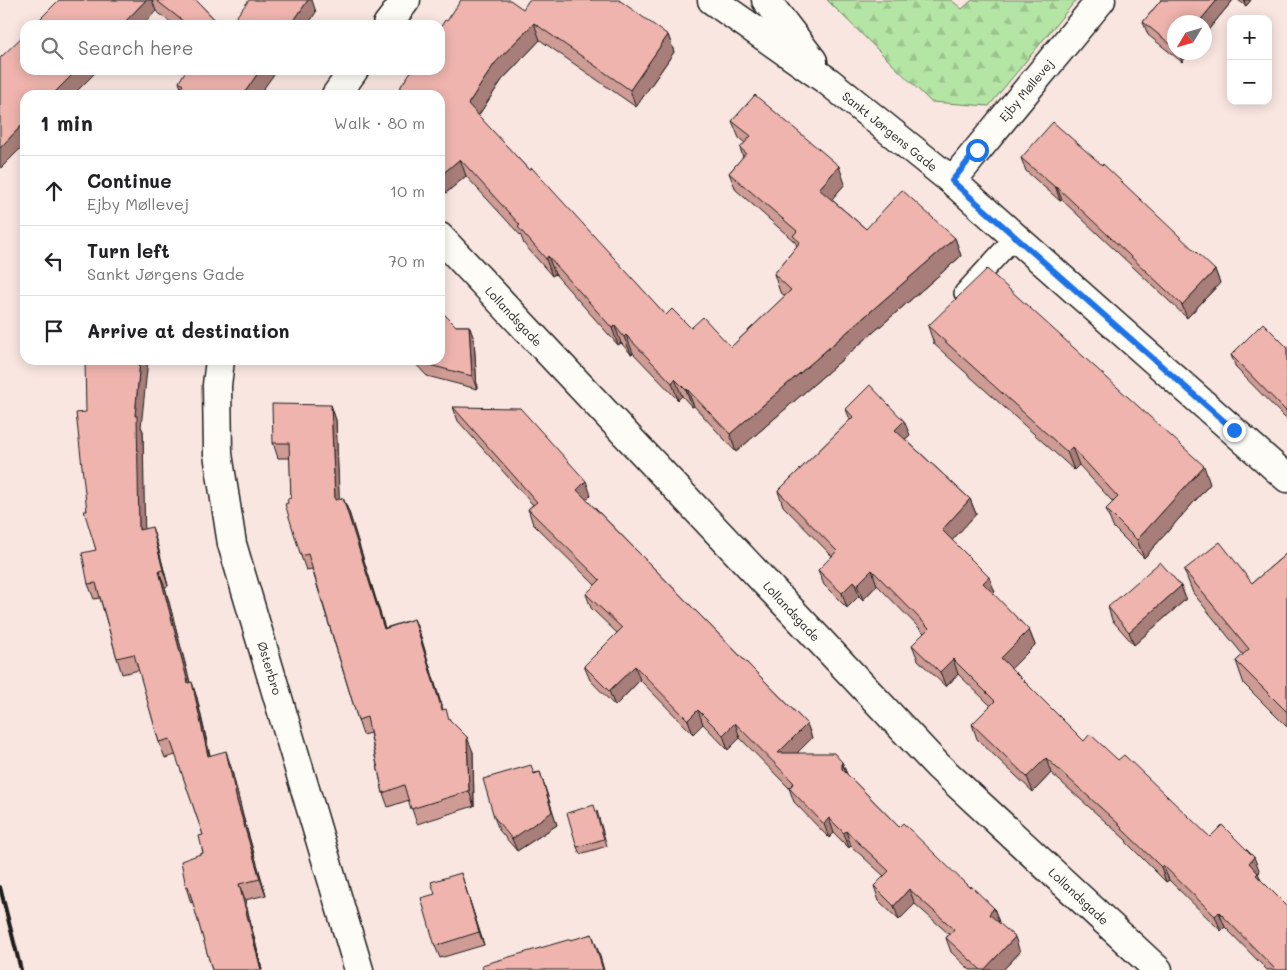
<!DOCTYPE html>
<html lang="en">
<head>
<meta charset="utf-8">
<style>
	body { margin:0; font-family:Mali,sans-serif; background:#f6f6f6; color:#202124 }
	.controls { position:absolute; right:15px; top:15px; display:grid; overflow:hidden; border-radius:10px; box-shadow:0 2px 12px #0003 }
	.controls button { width:45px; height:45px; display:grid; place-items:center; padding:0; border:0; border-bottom:1px solid #e0e0e0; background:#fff; color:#202124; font:25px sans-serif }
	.compass { position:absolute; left:1167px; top:15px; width:45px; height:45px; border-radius:50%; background:#fff; box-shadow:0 2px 12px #0003; rotate:232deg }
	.stop { position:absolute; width:15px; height:15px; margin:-11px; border:4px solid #1a73e8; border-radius:50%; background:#fff }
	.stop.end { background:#1a73e8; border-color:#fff; box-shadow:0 1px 5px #0008 }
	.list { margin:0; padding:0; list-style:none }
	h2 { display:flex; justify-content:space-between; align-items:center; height:65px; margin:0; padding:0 20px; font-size:21px }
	h2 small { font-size:16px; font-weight:400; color:#757577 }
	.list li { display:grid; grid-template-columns:32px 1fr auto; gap:15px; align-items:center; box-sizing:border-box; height:70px; padding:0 20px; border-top:1px solid #e0e0e0 }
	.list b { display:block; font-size:19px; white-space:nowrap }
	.list p { margin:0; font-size:16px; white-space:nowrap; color:#757577 }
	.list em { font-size:16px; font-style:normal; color:#757577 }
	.icon { flex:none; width:28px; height:28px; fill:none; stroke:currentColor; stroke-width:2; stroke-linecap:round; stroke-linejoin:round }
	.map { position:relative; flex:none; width:1287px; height:970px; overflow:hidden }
	.search { position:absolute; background:#fff; box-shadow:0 2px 12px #0003; left:20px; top:20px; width:425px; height:55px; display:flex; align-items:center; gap:12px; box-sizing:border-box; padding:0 18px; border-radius:15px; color:#757577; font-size:19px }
	.panel { position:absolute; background:#fff; box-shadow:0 2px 12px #0003; left:20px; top:90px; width:425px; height:275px; border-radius:15px }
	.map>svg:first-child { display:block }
	.forest { fill:url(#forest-firs); stroke:#688060 }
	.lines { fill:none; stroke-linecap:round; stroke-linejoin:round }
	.service-casing { stroke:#1c1c1c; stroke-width:22 }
	.minor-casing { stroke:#1c1c1c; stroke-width:31 }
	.tertiary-casing { stroke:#1c1c1c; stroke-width:31 }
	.service { stroke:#fdfcf7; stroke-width:19 }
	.minor { stroke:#fdfcf7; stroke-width:28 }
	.tertiary { stroke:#fdfcf7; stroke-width:28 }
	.rail { stroke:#1c1c1c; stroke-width:4 }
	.wall { fill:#ce9b95; stroke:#1c1c1c }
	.shaded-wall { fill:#a77e79; stroke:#1c1c1c }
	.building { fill:#efb4ad; stroke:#1c1c1c }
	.route { stroke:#1a73e8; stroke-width:6 }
	.labels { text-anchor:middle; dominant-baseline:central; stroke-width:4.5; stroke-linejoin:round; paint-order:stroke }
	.street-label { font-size:12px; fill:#1c1c1c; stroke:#fdfcf7 }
</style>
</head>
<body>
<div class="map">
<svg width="1287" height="970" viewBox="0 0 1287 970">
	<defs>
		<pattern id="forest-firs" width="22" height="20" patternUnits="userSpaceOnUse" patternTransform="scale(1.25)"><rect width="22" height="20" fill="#b5e5a4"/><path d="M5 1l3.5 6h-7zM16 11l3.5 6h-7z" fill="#9bc48d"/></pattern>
	</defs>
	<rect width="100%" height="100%" fill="#f9e6e1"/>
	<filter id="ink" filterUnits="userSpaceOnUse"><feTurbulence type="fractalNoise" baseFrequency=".02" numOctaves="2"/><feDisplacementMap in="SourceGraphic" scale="10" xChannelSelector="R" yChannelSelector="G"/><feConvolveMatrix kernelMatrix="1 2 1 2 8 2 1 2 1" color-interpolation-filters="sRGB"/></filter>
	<g filter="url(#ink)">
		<path class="forest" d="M827,0h124l11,9 10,-9h104l-87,106 -58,-4z"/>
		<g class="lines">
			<g class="service-casing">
				<path id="service" d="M964,293l51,-56"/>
			</g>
			<g class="minor-casing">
				<g id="minor">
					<path d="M712,0l117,82 123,99 335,297"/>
					<path d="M766,0l47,61"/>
					<path d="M952,181l149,-181"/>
					<path d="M440,237l498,529 220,204"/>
				</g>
			</g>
			<g class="tertiary-casing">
				<g id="tertiary">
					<path d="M387,25l19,-25"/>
					<path d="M336,95l18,-25"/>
					<path d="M220,360l-3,25 1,69 14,90 127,426"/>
				</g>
			</g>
			<use href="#service" class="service"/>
			<use href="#minor" class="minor"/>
			<use href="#tertiary" class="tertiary"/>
			<path class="rail" d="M0,887l21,83"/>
		</g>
		<g class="wall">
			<path d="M59,0h137l24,25h-46l-18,-14z"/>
			<path d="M1161,0h72l-29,35v-13h-30v30h16l-8,10 -34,-27 -5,-13z"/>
			<path d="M1238,0h13l-5,6z"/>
			<path d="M523,9l145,26 6,17 -38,55 -96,-67 -38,40 -24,36 188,199 25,13 40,19 54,-51 -5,-4 -6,-18 23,-28 -2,-4 -59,-52 -7,-17 14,-16 -3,-9 5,-5 -6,-5 -7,-17 113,63 -14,15 35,30 89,9 6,18 -225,196 -42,-46 -2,1 -10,-11 -4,4 -45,-47 -2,1 -10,-11 -3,2 -63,-71 -3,2 -28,-32 -3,-8 -55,-60 -20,17 -6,-7v-91h-42l-1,-3 50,-71z"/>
			<path d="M277,70l-96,18 -2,-6z"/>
			<path d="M1021,158l194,112 5,13 -33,35 -125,-118 -2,1 -34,-30z"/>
			<path d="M456,326h13l5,13 3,50 -50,-13 -15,-16h28z"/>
			<path d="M928,326l282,158 -66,74 -31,-31 -7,-18 7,-7 -34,-37 -5,5 -140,-126z"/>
			<path d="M1287,347v73l-51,-52 -5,-13z"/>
			<path d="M331,405l5,15 3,79 4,-1 6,14 36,116 29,-9 6,15 23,76 30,42 1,54 -57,18 -8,-24 -21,7 -5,-14 -13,-60 -7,2 -5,-15 -46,-151 -6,1 -5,-14 -13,-53 3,-5 -1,-40h-12l-5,-15z"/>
			<path d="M453,407l138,88 -5,4 221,225 5,14 -15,15 45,9 5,12 52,53 95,81 5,15 21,29 -17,18h-33l-19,-18 -5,-14 3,-4 -34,-30 -16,16 -20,-19 -5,-15 10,-10 -33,-30 -2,2 -15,-15 -5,5 -35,-36 -5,-14 -49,-50 -12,12 -25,-26 -10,10 -53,-54 -25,26 -25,-26 -6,-14 33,-33 -26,-25 -5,-14 9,-9 -62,-61 -5,-15 5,-4 -75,-84z"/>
			<path d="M846,409l64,26 -5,4 65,60 6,15 -24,26 43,52 -2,2 36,36 6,15 -24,23 73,73 34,19 92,77 50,35 -2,1 29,97h-20l-42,-43 -4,4 -52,-51 -3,2 -39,-39 -1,-3 -75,-67 -18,19 -56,-53 -5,-15 19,-18 -33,-32 -12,13 -28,-27 -6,-15 12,-12 -47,-48 -14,15 -4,-4 -12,12 -23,-23 -6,-15 14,-14 -49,-50 -5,-15 72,-71z"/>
			<path d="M86,412l55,15 2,4 1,98 13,14 11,43 -3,1 25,95 7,16 13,57 21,12 12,49 23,79 -21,5 17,70h-50l-19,-68 -2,1 -5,-16 17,-34v-18l-27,-80 -11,3 -6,-16 -20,-72 -17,4 -5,-16 -17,-60 -6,1 -6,-15 8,-34 -9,-39z"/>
			<path d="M1287,553v174l-43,-43 -8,-23 7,-6 -50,-62 -9,-23 68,13z"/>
			<path d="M1181,586l5,13 -52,46 -22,-25 -4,-13z"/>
			<path d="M540,772l17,53 -40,26 -18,-21 -5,-13 40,-44z"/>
			<path d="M597,811l10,35 -27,8 -3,-7z"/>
			<path d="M465,886l19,59 -44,13 -5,-12z"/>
		</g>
		<g class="shaded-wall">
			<path d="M146,0h6l4,11 -13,14h-21z"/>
			<path d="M308,0h4l4,12 -8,13h-17z"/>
			<path d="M1217,0h16l-29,35v-13h-5z"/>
			<path d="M1244,0h7l-5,6z"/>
			<path d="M534,23l6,17 -38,40 -28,42 -6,-18 27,-41z"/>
			<path d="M668,35l6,17 -38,55 -6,-17z"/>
			<path d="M1179,52h11l-8,10z"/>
			<path d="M77,70h21l-25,25h-21z"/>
			<path d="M260,70h17l-18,25h-16z"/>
			<path d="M25,122v22l-25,25v-21z"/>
			<path d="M460,159l6,17 -20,17 -6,-17z"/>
			<path d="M839,166l6,18 -19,22 -7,-17z"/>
			<path d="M1057,187l5,13 -2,1 -4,-13z"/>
			<path d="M955,238l6,18 -225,196 -6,-18z"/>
			<path d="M548,256l7,18 -3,2 -6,-17z"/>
			<path d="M1215,270l5,13 -33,35 -5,-13z"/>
			<path d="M469,326l5,13 3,50 -5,-13z"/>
			<path d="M615,326l6,17 -3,2 -6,-17z"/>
			<path d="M626,335l7,18 -2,1 -7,-17z"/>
			<path d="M140,360h8l-7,67 2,4 2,115 -6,-16 -4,-114z"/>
			<path d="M675,379l7,17 -4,4 -6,-17z"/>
			<path d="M687,389l7,17 -2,1 -6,-17z"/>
			<path d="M331,405l5,15 4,95 -5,-15z"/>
			<path d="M904,421l6,14 -10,9 -5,-14z"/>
			<path d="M1072,447l7,18 -5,5 -7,-18z"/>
			<path d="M1204,466l6,18 -66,74 -7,-18z"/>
			<path d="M586,481l5,14 -9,9 -5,-14z"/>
			<path d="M343,498l6,14 40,131 -5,-14z"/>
			<path d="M970,499l6,15 -28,31 -6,-15z"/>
			<path d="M152,527l5,16 11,43 -5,-16z"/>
			<path d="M872,570l5,15 -14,15 -6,-15z"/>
			<path d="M159,571l6,16 29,111 -6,-15z"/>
			<path d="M989,577l6,15 -7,6 -5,-15z"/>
			<path d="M854,581l5,15 -12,12 -5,-15z"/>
			<path d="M1181,586l5,13 -52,46 -5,-13z"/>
			<path d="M414,619l6,15 27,91 -5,-15z"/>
			<path d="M1029,630l6,15 -28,28 -6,-15z"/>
			<path d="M953,659l5,15 -12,13 -6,-15z"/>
			<path d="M635,666l5,14 -25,26 -6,-15z"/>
			<path d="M192,682l5,16 16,74 -5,-16z"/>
			<path d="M698,710l5,14 -10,10 -5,-14z"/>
			<path d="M735,723l5,15 -12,12 -5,-15z"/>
			<path d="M807,724l5,14 -29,29 -5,-14z"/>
			<path d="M467,737l6,15 1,54 -5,-15z"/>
			<path d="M226,751l5,16 12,49 23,79 -6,-16 -23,-78z"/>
			<path d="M1046,758l5,15 -18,19 -6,-15z"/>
			<path d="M842,762l6,15 -6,-8z"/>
			<path d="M540,772l17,53 -40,26 -5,-12z"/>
			<path d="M829,818l5,15 -5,5 -5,-14z"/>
			<path d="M846,831l5,15 -2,2 -5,-15z"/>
			<path d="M1254,857l6,15 -2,1 6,15 -15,-25z"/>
			<path d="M1163,865l6,15 -3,2 -5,-15z"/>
			<path d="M461,873l4,13 19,59 -5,-13z"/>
			<path d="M239,884l6,16 17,70h-1z"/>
			<path d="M909,889l6,15 -16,16 -5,-14z"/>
			<path d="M994,908l5,14 -5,6 -5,-14z"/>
			<path d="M1219,912l6,15 -4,4 -6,-15z"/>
			<path d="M592,934l7,19 5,17h-1z"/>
			<path d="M1015,937l5,15 -17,18h-19z"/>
		</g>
		<g class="building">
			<path d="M59,0h87l-24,25h-88z"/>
			<path d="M156,0h40l24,25h-32z"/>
			<path d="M249,0h59l-17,25h-61z"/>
			<path d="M461,0h49l13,9 6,-9h90l49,35 -38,55 -96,-67 -39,40 -27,41 61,66 3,-2 134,147 6,-6 19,19 12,-11 28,30 60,-57 -17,-16 26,-32 -7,-6 4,-5 -68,-58 17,-20 -6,-5 11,-12 -19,-15 23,-26 84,71 -20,23 47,40 36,-39 53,48 -225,196 -43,-45 -1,1 -11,-11 -3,4 -46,-48 -2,2 -9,-11 -3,2 -64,-72 -2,3 -28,-32 2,-2 -60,-66 -20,17v-81h-38l-5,-3 15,-22h28v-42l5,-8 2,1z"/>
			<path d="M1161,0h56l-18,22h-25v25l-31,-25z"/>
			<path d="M25,34v36h52l-25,25h-27v27l-25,26v-90z"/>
			<path d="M186,70h74l-17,25h-67l7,-10 -4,-3z"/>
			<path d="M1053,122l49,43 1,-1 112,106 -33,35 -125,-118 -1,1 -35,-30z"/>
			<path d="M987,269l217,197 -67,74 -31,-31 12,-12 -46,-50 -5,5 -139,-126z"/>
			<path d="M440,310l16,16h13l3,50 -50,-13 -3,-3h21z"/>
			<path d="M1263,323l24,24v65l-56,-57z"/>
			<path d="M85,360h55l-5,56h2l2,114 13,-3 11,43 -4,1 29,112 4,-1 16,74 18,-5 11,50 23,78 -21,5 22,86h-49l-24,-84 -2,1 -5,-26 22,-8 -4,-17 4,-1 -33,-96 -11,3 -25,-88 -17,4 -21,-75 -8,1 -6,-31 14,-3 -12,-39h3l-11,-98 10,-1z"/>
			<path d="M870,385l34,36 -9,9 75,69 -28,31 47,47 -6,6 46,47 -28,28 83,83 6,-7 28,26 6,-5 86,82 12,-12 32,32 -5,6 9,10 -2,2 31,31v64h-11l-57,-58 -4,4 -52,-51 -2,2 -40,-39 1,-1 -76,-69 -19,19 -55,-53 23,-23 -42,-42 -13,13 -28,-27 17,-17 -57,-58 -15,15 -3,-4 -12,12 -24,-23 19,-19 -59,-60 75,-74 -7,-8z"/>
			<path d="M272,404l59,1 4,95 8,-2 41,131 30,-10 28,91 4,-1 3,10 18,18 2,54 -58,18 -7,-24 -21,8 -16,-76 -9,3 -50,-166 -7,2 -16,-52 3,-1 -1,-4 4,-1 -2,-55h-16z"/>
			<path d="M453,407l67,1 66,73 -9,9 230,234 -29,29h56l8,9v7l57,58 4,-4 67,65 1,-2 23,22 -5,6 26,23 -31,33h-3l-35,-32 8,-9 -45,-40 -15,17 -20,-20 15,-15 -43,-40 -2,2 -15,-15 -5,6 -35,-36 5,-5 -59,-60 -12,12 -25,-25 -10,10 -53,-54 -26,25 -25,-25 38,-38 -36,-34 14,-14 -72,-71 9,-7z"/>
			<path d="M1220,542l32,41 35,-30v159l-51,-51 13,-12 -65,-79z"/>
			<path d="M1160,562l21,24 -52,46 -21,-25z"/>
			<path d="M531,765l3,9 6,-2 12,40 -40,27 -18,-22 -11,-38z"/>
			<path d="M594,805l10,34 -27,8 -10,-34z"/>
			<path d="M461,873l18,59 -44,14 -14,-48 14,-4 -4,-12z"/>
			<path d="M592,934l11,36h-120l-1,-5 89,-26v1z"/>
		</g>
	</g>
	<g class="lines" filter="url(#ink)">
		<path class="route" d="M977,150l-25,31 282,249"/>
	</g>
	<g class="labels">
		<g class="street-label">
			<text transform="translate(1026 90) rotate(-50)">Ejby Møllevej</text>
			<text transform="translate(890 131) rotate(39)">Sankt Jørgens Gade</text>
			<text transform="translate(514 316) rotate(47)">Lollandsgade</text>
			<text transform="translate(792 611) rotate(47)">Lollandsgade</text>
			<text transform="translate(270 668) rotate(73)">Østerbro</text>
			<text transform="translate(1079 896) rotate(43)">Lollandsgade</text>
		</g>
	</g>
</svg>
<div class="controls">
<button>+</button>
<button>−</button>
</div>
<svg class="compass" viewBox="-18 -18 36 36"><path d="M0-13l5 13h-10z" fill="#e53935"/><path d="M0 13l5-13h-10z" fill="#757577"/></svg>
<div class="stop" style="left:977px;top:150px"></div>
<div class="stop end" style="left:1234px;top:430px"></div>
<div class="search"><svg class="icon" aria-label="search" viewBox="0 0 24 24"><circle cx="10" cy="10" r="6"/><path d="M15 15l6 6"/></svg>Search here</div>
<section class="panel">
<h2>1 min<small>Walk · 80 m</small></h2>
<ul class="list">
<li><svg class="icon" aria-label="ahead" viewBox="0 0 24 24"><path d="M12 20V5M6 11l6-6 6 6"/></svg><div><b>Continue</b><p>Ejby Møllevej</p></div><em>10 m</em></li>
<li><svg class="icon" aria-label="left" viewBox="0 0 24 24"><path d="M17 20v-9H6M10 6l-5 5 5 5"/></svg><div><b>Turn left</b><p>Sankt Jørgens Gade</p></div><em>70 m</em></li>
<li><svg class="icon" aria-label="arrive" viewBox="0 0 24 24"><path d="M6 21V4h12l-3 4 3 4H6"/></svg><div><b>Arrive at destination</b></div></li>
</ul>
</section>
</div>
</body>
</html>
